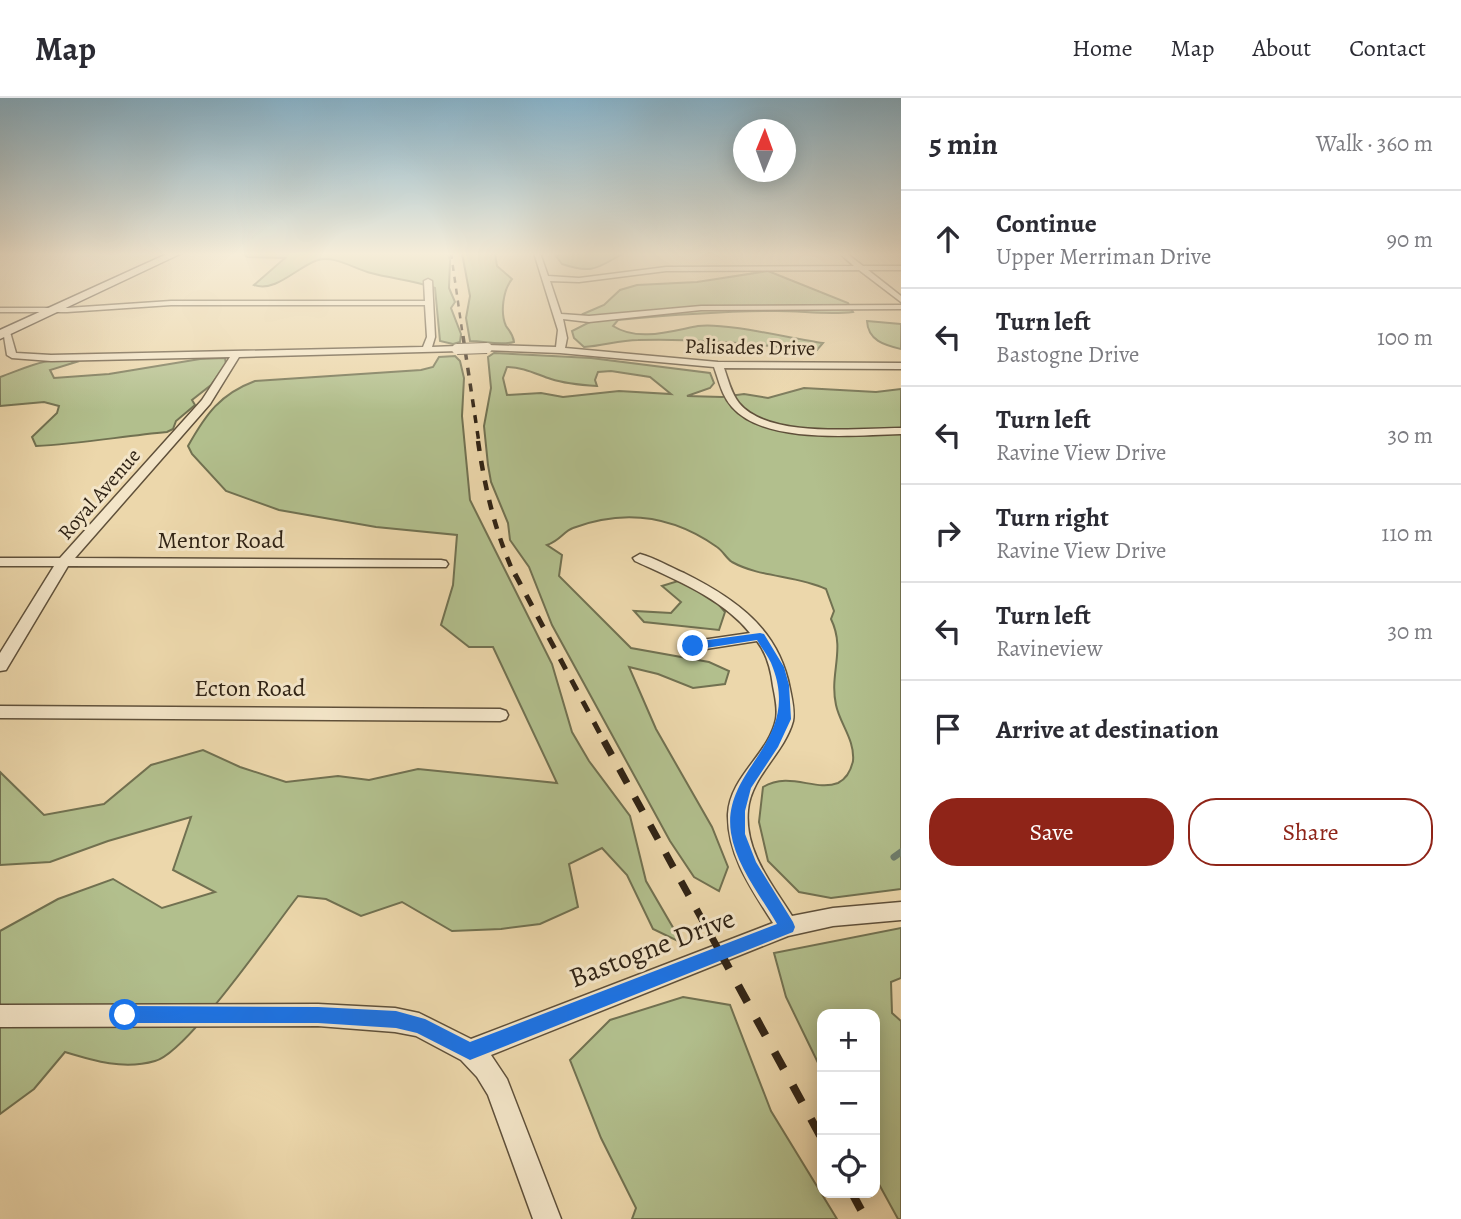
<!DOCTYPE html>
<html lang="en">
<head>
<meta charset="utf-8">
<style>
	body { margin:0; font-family:Alegreya,serif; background:#f7f7f7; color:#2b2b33 }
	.controls { position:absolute; right:21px; bottom:21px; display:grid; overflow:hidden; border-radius:14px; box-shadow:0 4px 18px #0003 }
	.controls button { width:63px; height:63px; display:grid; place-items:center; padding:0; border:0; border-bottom:2px solid #e1e1e2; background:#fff; color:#2b2b33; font:35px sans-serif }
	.compass { position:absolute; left:733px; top:21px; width:63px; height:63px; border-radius:50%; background:#fff; box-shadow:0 4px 18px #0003; rotate:1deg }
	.stop { position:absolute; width:21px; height:21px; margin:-16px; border:5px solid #1a73e8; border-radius:50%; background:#fff }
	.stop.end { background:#1a73e8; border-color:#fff; box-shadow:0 2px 7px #0008 }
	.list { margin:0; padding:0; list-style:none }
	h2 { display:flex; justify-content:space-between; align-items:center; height:91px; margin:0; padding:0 28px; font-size:30px }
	h2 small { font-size:23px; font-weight:400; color:#7c7c81 }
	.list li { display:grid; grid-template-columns:46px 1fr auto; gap:21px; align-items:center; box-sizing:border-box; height:98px; padding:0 28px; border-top:2px solid #e1e1e2 }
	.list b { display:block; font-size:26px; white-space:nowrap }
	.list p { margin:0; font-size:23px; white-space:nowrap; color:#7c7c81 }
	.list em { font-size:23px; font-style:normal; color:#7c7c81 }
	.actions { display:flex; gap:14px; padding:21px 28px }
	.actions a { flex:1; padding:16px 0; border:2px solid #8f2418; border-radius:28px; text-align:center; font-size:24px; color:#8f2418 }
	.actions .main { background:#8f2418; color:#fff }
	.icon { flex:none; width:38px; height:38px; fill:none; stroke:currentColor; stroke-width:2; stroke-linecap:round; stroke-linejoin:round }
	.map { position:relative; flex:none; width:901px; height:1121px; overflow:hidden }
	header { display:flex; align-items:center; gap:42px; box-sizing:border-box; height:98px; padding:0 35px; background:#fff; border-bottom:2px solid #e1e1e2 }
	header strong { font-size:33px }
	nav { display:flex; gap:38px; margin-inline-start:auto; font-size:24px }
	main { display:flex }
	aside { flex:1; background:#fff }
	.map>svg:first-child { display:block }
	.green { fill:#b2bf8d; stroke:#717151; stroke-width:2; fill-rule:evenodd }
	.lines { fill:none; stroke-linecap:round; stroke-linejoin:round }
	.stream { stroke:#6f7e6e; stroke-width:7 }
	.minor-casing { stroke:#5f503a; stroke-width:3 }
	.secondary-casing { stroke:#302315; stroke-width:3 }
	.minor { fill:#f3e5c8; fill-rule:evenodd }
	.secondary { fill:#f3e5c8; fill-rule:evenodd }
	.rail-far5 { stroke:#302315; stroke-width:2.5; stroke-dasharray:6 6; stroke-linecap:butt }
	.rail-far4 { stroke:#302315; stroke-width:3.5; stroke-dasharray:8 8; stroke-linecap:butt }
	.rail-far3 { stroke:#302315; stroke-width:4.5; stroke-dasharray:10 10; stroke-linecap:butt }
	.rail-far2 { stroke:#302315; stroke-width:5; stroke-dasharray:12 12; stroke-linecap:butt }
	.rail-far1 { stroke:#302315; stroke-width:7; stroke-dasharray:16 16; stroke-linecap:butt }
	.rail { stroke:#302315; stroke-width:8; stroke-dasharray:19 19; stroke-linecap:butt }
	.minor-bridge-casing { stroke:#5f503a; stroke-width:12; stroke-linecap:butt }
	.minor-bridge { stroke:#f3e5c8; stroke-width:10 }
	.route { fill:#1a73e8 }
	.labels { text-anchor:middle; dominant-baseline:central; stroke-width:6; stroke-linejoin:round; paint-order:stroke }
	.far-street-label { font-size:21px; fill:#302315; stroke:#f3e5c8 }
	.street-label { font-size:24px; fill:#302315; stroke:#f3e5c8 }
	.near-street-label { font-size:28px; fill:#302315; stroke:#f3e5c8 }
</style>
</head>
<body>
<header>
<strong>Map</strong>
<nav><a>Home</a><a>Map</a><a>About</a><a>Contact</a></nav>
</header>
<main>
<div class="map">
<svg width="901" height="1121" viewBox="0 0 901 1121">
	<rect width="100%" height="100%" fill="#ecd7ab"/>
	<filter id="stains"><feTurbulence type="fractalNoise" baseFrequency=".00286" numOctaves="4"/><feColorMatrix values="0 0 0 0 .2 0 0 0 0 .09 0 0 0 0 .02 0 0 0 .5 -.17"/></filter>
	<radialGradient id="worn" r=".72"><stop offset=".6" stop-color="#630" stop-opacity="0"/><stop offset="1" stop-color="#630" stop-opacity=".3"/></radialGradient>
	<g class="green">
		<path d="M252,155h195l3,7 -1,28 6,14 -4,6 10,26 -1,8 -7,2 -13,-3 -5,-53c-21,-8 -42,-9 -64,-15 -16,-4 -37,-18 -53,-13 -20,6 -42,33 -64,25l31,-27 -37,-1 -4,-2z"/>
		<path d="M462,155h33l2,13 15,13c-9,11 -12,34 -6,47 4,6 7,8 8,16 -15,4 -29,-1 -44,-1l-4,-23 4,-22z"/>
		<path d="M561,155h63c-26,14 -30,22 -62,11l-6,-8z"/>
		<path d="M768,173l80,32 5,9c-25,3 -50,-1 -76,-1 -53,0 -106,4 -159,9l-5,6c25,16 58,5 85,0 26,-4 95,13 125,17l-6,7c-59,-5 -120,-12 -179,-10 -19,0 -35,6 -54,7l-10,-9 -2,-7 18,-9 -7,-8 21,-9 16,-15 17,-5 60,-3z"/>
		<path d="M867,223l34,3v25c-16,-4 -33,-8 -34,-28z"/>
		<path d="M494,255l97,5 119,15 4,10 -4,5 -23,8 35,1 22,-3 24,4 36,-10 72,4 25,-3v500l-70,9 -32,-6 -31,-31 -9,-39 4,-35c27,-16 52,5 75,-4 8,-4 13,-13 15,-22 2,-21 -13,-37 -17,-56 -7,-32 10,-55 -5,-86l3,-8 -8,-22c-30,-14 -65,-11 -94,-27 -6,-4 -9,-11 -15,-15 -44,-31 -93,-38 -144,-19 -9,3 -13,13 -26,17l15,10 -3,21 72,72 78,14 20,9 -4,13 -32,4 -35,-14 -29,-7 27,62 56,98 16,40 -9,24 -25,-14 -24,-36 -118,-216 -23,-58 -19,-27 -2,-17 -17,-41 -3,-17 -4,-39 7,-38 -3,-31zM507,269c16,0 29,7 44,12 15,5 30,6 46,7l-2,-6 3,-8 13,-1 39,6 21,17 -52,-3 -56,6 -22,-4 -34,2 -4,-17z"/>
		<path d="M455,258l5,5 4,17 -2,38 8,84 82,164 20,68 17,29 41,55 16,65 36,62 -29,-14 -26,-54 -25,-27 -33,16 9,43 -38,17 -39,5 -49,2 -50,-29 -41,14 -35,-17 -28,-3c-25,32 -111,157 -143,165 -31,9 -61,0 -90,-9l-31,37 -34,25v-183l58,-32 55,-20 49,29 53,-16 -42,-22 18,-53 -83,24 -58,21 -50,3v-93l44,43 60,-11 47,-39 52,-15 37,17 46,15 52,-6 31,4 49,-11 139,14 -64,-136h-24l-28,-22 12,-40 4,-50 -81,-8 -97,-17 -53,-19 -34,-37 -4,-8c18,-32 32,-52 67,-65l166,-11 12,-3 6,-10z"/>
		<path d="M225,260l1,6 -15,21 -19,15 3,5 -19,16 -3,8 -6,3c-44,4 -87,12 -131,14l-4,-9 25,-24 2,-7 -15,-4 -44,4v-29c26,-9 48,-22 76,-15l-26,8 4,8 55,-4 91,-15z"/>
		<path d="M678,483l32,13 15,18 -6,18 -75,-8 -10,-11 37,2 10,-11 -19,-16z"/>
		<path d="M901,830v50l-10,4 1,31 9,8v198h-3l-23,-42v-163h-53v57l-36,-74 -12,-44z"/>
		<path d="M683,899l47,8 41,106 66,108h-205l4,-11 -35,-70 -31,-78 40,-40z"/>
	</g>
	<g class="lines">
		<path class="stream" d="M894,759l7,-5"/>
		<g class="minor-casing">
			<g id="minor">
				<path d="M534,155h6l8,23 31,2 87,-11 188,-1 -15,-13h7l17,13h38v4h-33l33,26v6l-42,-32 -193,1 -87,11 -29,-1 11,33 28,2 112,-10 200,-1v4l-200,1 -112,12 -26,-3 4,19 -2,10 153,14 183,1v6l-177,-1c4,11 7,25 15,35 30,36 120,25 162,25v6c-45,1 -136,11 -169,-27 -10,-11 -13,-26 -18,-40l-154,-14 -76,-3v-4l3,-1 69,2 2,-17z"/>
				<path d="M428,181l4,2 3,56 -3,10 25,-1 5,3 -2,2 -221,6 -29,47 -135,154 366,2 5,1 2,3 -2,3 -378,-1 -62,104 -6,1v-18l54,-87h-54v-8h60l142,-158 28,-43 -179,4 -39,-3 -5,-3 -4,-25 7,2 6,21 35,2 372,-8 4,-10 -2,-32h-254l-104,7h-67v-4h67l104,-7h254l-1,-20z"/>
				<path d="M640,456c15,4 30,13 44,19 52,26 95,56 106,116 2,10 5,22 3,32 -9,33 -42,55 -45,89 -4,41 24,74 44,106l41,-8 68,-6v18l-68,6 -45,10 -297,119 16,24 54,140h-28l-45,-124 -11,-18 -16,-17 -45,-24 -21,-4 -77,-6 -318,1v-22l318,-1 77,4 24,5 52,26 302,-116c-21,-33 -46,-68 -45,-109 2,-38 41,-60 48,-95 2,-11 -1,-22 -3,-33 -2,-16 -6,-32 -16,-45l-64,10 -5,-1 -3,-4 3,-4 62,-9c-28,-35 -76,-54 -115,-72l-2,-3z"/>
				<path d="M0,608l500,3 6,2 2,4 -2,4 -6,2 -500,-3z"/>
			</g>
		</g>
		<g class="secondary-casing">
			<path id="secondary" d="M169,155h13l-182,86v-9z"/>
		</g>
		<use href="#minor" class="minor"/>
		<use href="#secondary" class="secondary"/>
		<path class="rail-far5" d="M451,155l12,84"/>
		<path class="rail-far4" d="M463,238l16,107"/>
		<path class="rail-far3" d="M478,343c7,48 17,91 37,135"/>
		<path class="rail-far2" d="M515,476l90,169"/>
		<path class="rail-far1" d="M604,643l117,213"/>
		<g class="rail">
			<path d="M720,854l102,187"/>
			<path d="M852,1095l14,26"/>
		</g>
		<g class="minor-bridge-casing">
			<path id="minor-bridge" d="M457,251l30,-1"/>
		</g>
		<use href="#minor-bridge" class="minor-bridge"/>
	</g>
	<linearGradient id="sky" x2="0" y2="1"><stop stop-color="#88b6cf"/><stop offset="0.5" stop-color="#f6edd9"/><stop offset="1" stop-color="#f6edd9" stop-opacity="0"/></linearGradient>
	<rect width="901" height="312" fill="url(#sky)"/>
	<path class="route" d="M760,535l4,1 20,33 5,18 2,34 -13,28 -27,41 -6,23v23l11,28 37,60 2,5 -2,5 -323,128 -53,-27 -21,-5 -78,-5h-193l-6,-2 -2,-6 2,-6 6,-3 193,1 78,4 29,8 45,23 307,-118c-16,-28 -41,-58 -46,-91 -10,-65 70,-89 42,-165 -3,-10 -11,-19 -16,-28l-64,10 -6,-4 6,-4z"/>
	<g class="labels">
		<g class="far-street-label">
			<text transform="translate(750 249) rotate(1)">Palisades Drive</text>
			<text transform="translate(99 396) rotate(-49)">Royal Avenue</text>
		</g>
		<g class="street-label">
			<text x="221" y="442">Mentor Road</text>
			<text x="250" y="590">Ecton Road</text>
		</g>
		<g class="near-street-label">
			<text transform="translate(652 850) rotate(-21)">Bastogne Drive</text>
		</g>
	</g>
	<rect width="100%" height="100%" filter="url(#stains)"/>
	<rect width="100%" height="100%" fill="url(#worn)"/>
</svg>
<div class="controls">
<button>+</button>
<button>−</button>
<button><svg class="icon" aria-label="locate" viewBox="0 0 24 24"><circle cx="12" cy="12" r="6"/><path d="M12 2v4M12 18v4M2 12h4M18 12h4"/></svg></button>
</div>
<svg class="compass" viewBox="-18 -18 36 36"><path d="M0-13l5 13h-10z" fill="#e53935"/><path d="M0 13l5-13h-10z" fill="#7c7c81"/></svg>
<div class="stop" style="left:125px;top:917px"></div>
<div class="stop end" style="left:693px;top:548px"></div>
</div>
<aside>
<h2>5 min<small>Walk · 360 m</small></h2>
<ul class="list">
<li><svg class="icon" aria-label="ahead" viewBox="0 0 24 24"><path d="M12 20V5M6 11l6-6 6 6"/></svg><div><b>Continue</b><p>Upper Merriman Drive</p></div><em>90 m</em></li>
<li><svg class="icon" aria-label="left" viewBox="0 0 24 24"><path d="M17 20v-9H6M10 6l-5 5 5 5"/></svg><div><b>Turn left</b><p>Bastogne Drive</p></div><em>100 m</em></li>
<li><svg class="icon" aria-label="left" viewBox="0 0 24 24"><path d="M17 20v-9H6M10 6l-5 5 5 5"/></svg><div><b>Turn left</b><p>Ravine View Drive</p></div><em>30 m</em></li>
<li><svg class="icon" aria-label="right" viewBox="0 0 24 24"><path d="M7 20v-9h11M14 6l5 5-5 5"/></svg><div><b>Turn right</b><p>Ravine View Drive</p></div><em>110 m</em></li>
<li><svg class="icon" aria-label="left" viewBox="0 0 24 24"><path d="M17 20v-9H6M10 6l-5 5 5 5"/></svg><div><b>Turn left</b><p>Ravineview</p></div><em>30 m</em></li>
<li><svg class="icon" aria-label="arrive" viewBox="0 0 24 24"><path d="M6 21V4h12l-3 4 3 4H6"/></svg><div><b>Arrive at destination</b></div></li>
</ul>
<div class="actions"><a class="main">Save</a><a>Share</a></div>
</aside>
</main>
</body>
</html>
